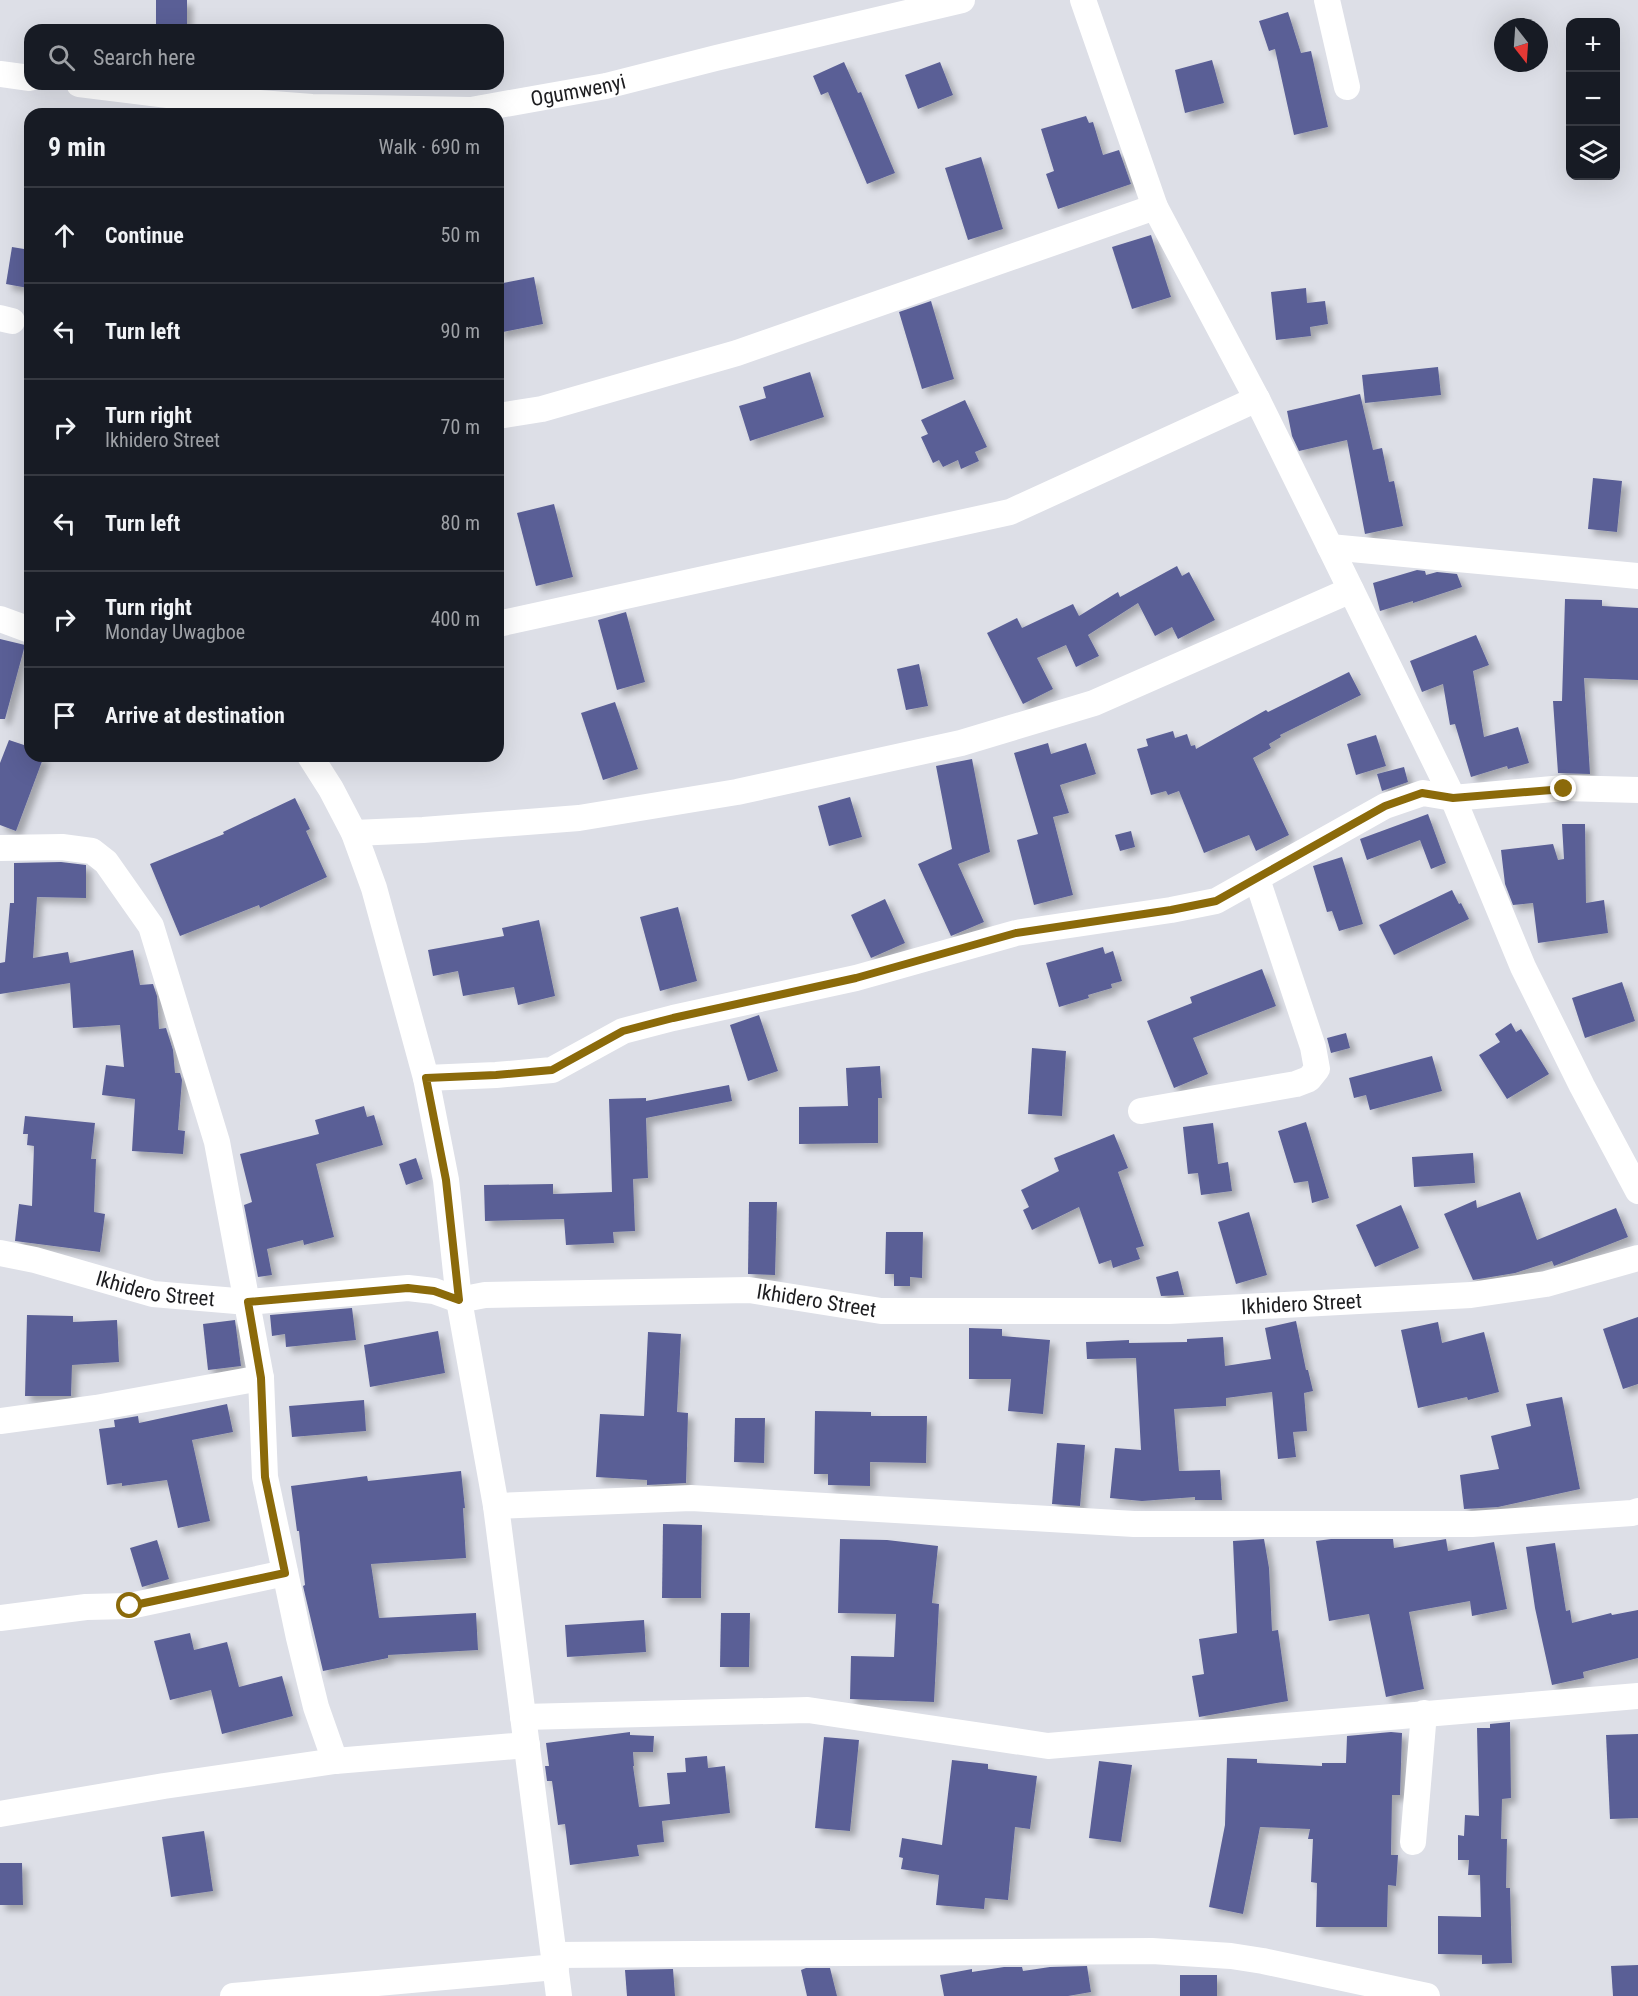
<!DOCTYPE html>
<html lang="en">
<head>
<meta charset="utf-8">
<style>
	body { margin:0; font-family:"Roboto Condensed",sans-serif; background:#242831; color:#f1f3f6 }
	.controls { position:absolute; right:18px; top:18px; display:grid; overflow:hidden; border-radius:12px; box-shadow:0 6px 24px #0002 }
	.controls button { width:54px; height:54px; display:grid; place-items:center; padding:0; border:0; border-bottom:2px solid #363941; background:#171b24; color:#f1f3f6; font:30px sans-serif }
	.compass { position:absolute; left:1494px; top:18px; width:54px; height:54px; border-radius:50%; background:#171b24; box-shadow:0 6px 24px #0002; rotate:163deg }
	.stop { position:absolute; width:18px; height:18px; margin:-14px; border:4px solid #8b6a0a; border-radius:50%; background:#fff }
	.stop.end { background:#8b6a0a; border-color:#fff; box-shadow:0 2px 6px #0008 }
	.list { margin:0; padding:0; list-style:none }
	h2 { display:flex; justify-content:space-between; align-items:center; height:78px; margin:0; padding:0 24px; font-size:26px }
	h2 small { font-size:20px; font-weight:400; color:#9ea1a6 }
	.list li { display:grid; grid-template-columns:39px 1fr auto; gap:18px; align-items:center; box-sizing:border-box; height:96px; padding:0 24px; border-top:2px solid #363941 }
	.list b { display:block; font-size:22px; white-space:nowrap }
	.list p { margin:0; font-size:20px; white-space:nowrap; color:#9ea1a6 }
	.list em { font-size:20px; font-style:normal; color:#9ea1a6 }
	.icon { flex:none; width:33px; height:33px; fill:none; stroke:currentColor; stroke-width:2; stroke-linecap:round; stroke-linejoin:round }
	.map { position:relative; flex:none; width:1638px; height:1996px; overflow:hidden }
	.search { position:absolute; background:#171b24; box-shadow:0 6px 24px #0002; left:24px; top:24px; width:480px; height:66px; display:flex; align-items:center; gap:15px; box-sizing:border-box; padding:0 21px; border-radius:18px; color:#9ea1a6; font-size:22px }
	.panel { position:absolute; background:#171b24; box-shadow:0 6px 24px #0002; left:24px; top:108px; width:480px; height:654px; border-radius:18px }
	.map>svg:first-child { display:block }
	.building { fill:#5a5f96; filter:url(#shadow) }
	.lines { fill:none; stroke-linecap:round; stroke-linejoin:round }
	.minor { stroke:#fff; stroke-width:26 }
	.route { stroke:#8b6a0a; stroke-width:8 }
	.labels { text-anchor:middle; dominant-baseline:central; stroke-width:6; stroke-linejoin:round; paint-order:stroke }
	.street-label { font-size:21px; fill:#1d1d20; stroke:#dddfe7 }
</style>
</head>
<body>
<div class="map">
<svg width="1638" height="1996" viewBox="0 0 1638 1996">
	<defs>
		<filter id="shadow"><feDropShadow dx="5.5" dy="5.5" stdDeviation="3" flood-color="#0004"/></filter>
	</defs>
	<rect width="100%" height="100%" fill="#dddfe7"/>
	<g class="building">
		<rect x="156" y="0" width="31" height="30"/>
		<path d="M1288,12l13,41 10,-2 17,76 -34,8 -19,-86 -6,2 -10,-30z"/>
		<path d="M1212,60l12,43 -39,10 -10,-43z"/>
		<path d="M844,62l14,31 3,-1 34,81 -28,11 -39,-92 -7,3 -8,-19z"/>
		<path d="M940,62l13,33 -35,14 -13,-34z"/>
		<path d="M1086,116l3,7 4,-1 10,33 16,-5 12,34 -73,25 -12,-35 8,-3 -13,-42z"/>
		<path d="M981,157l22,72 -35,11 -23,-72z"/>
		<path d="M1151,235l20,62 -39,12 -20,-62z"/>
		<path d="M12,247l18,3 -2,38 -22,-4z"/>
		<path d="M534,277l9,47 -45,9v-49z"/>
		<path d="M1306,288l1,15 18,-2 3,23 -18,3 1,9 -35,4 -5,-48z"/>
		<path d="M931,301l23,78 -32,10 -23,-77z"/>
		<path d="M1438,367l3,28 -76,8 -3,-28z"/>
		<path d="M810,372l14,45 -74,24 -11,-35 27,-8 -3,-11z"/>
		<path d="M1360,394l13,56 9,-2 7,34 5,-1 9,45 -38,8 -18,-94 -48,11 -7,-15 -5,-25z"/>
		<path d="M965,400l22,47 -12,5 4,9 -18,8 -3,-9 -15,7 -4,-7 -6,3 -12,-26 7,-3 -7,-14z"/>
		<path d="M1593,478l29,3 -5,51 -29,-3z"/>
		<path d="M554,504l19,73 -37,9 -19,-73z"/>
		<path d="M1177,566l5,10 7,-4 26,48 -37,19 -6,-12 -17,9 -17,-33 -50,32 11,21 -23,11 -10,-22 -29,13 16,31 -30,15 -36,-71 30,-15 5,10 51,-24 6,12 39,-24 2,5z"/>
		<path d="M1417,570l8,1 1,4 11,-3 20,2 5,13 -49,16v-2l-33,10 -7,-28z"/>
		<path d="M1565,599l37,1v6l36,2v72l-54,-2 6,96 -32,-1 -5,-72h9z"/>
		<path d="M626,612l19,70 -28,8 -19,-70z"/>
		<path d="M1476,635l13,30 -16,6 11,66 34,-10 11,36 -21,6 -1,-3 -36,11 -16,-53 -5,1 -7,-41 -21,8 -12,-31z"/>
		<path d="M0,639l25,6 -20,74h-5z"/>
		<path d="M919,664l9,42 -22,4 -9,-41z"/>
		<path d="M1349,672l12,23 -81,40 1,2 -12,7 2,4 -18,10 36,77 -33,16 -7,-16 -45,18 -25,-62 -11,4 -2,-4 -15,4 -14,-46 11,-3 -2,-7 27,-8 2,7 12,-4 4,12 4,-1 1,4 70,-39 2,2z"/>
		<path d="M615,702l23,67 -35,11 -22,-67z"/>
		<path d="M1376,735l10,31 -30,9 -9,-31z"/>
		<path d="M9,740l21,7v9h14l-28,75 -16,-6v-62z"/>
		<path d="M1048,743l3,11 35,-11 10,31 -36,11 9,28 -16,4 20,78 -39,10 -17,-65 21,-6 -24,-81z"/>
		<path d="M972,759l18,93 -32,12 26,58 -33,14 -33,-72 34,-15 -16,-83z"/>
		<path d="M1404,767l4,15 -26,9 -5,-17z"/>
		<path d="M850,797l12,40 -33,9 -11,-40z"/>
		<path d="M295,798l15,31 -4,2 21,46 -67,31 -1,-3 -79,31 -30,-72 74,-30 -1,-2z"/>
		<path d="M1428,814l18,49 -15,6 -11,-29 -53,20 -7,-21z"/>
		<path d="M1562,824h23l1,79 18,-3 4,33 -70,10 -5,-40 -20,2 -8,-21 -4,-34 52,-6 5,16 6,-1z"/>
		<path d="M1131,831l4,16 -15,4 -5,-16z"/>
		<path d="M1342,857l21,67 -24,7 -7,-20 -5,1 -14,-46z"/>
		<path d="M61,862l25,3v33l-49,-1 -4,61 35,-6 2,11 63,-13 7,35 13,-1 4,12 2,33 7,-1 7,22 2,23h5l2,7 -4,50 7,1 -2,23 -51,-3 3,-52 -33,-4 4,-30 18,2 -4,-42 -47,3 -3,-45 -70,11v-31l5,-1 5,-59h4v-40z"/>
		<path d="M1452,890l7,14 2,-1 8,16 -75,36 -15,-30z"/>
		<path d="M885,899l20,44 -34,15 -20,-43z"/>
		<path d="M678,907l19,74 -37,10 -20,-74z"/>
		<path d="M539,920l16,76 -37,9 -4,-18 -51,9 -5,-25 -25,5 -5,-26 76,-14 -2,-8z"/>
		<path d="M1103,947l2,7 8,-3 9,30 -11,3 1,4 -24,7 1,3 -30,9 -13,-44z"/>
		<path d="M1262,969l14,37 -83,32 15,36 -34,14 -27,-67 45,-18 -2,-6z"/>
		<path d="M1622,982l13,39 -50,17 -13,-40z"/>
		<path d="M759,1015l19,56 -30,10 -18,-56z"/>
		<path d="M1511,1023l5,9 5,-3 28,45 -42,25 -28,-44 21,-13 -5,-8z"/>
		<path d="M1346,1033l4,15 -19,5 -4,-15z"/>
		<path d="M1032,1048l34,3 -4,65 -34,-2z"/>
		<path d="M1432,1056l10,35 -72,19 -4,-15 -12,3 -5,-20z"/>
		<path d="M880,1066l2,32h-4v45l-79,1v-37l49,-1 -2,-38z"/>
		<path d="M729,1085l3,16 -86,17 2,60 -15,1 2,52 -22,1 1,11 -48,2 -2,-26 -79,2 -1,-36 69,-1v10l59,-2 -3,-93 37,-1v3z"/>
		<path d="M364,1106l3,11 7,-2 9,30 -67,19 18,73 -30,8 -1,-5 -36,9 5,26 -14,2 -14,-72 8,-3 -12,-48 79,-20 -4,-14z"/>
		<path d="M25,1116l70,7 -4,36h5l-2,53 11,2 -5,38 -85,-11 4,-37 13,2 2,-60 -7,-1 1,-11h-5z"/>
		<path d="M1306,1122l23,76 -17,5 -4,-22 -14,2 -16,-52z"/>
		<path d="M1213,1123l5,41 10,-2 4,29 -31,4 -3,-22 -10,1 -5,-47z"/>
		<path d="M1114,1134l14,34 -10,4 26,74 -8,2 4,11 -27,9 -2,-8 -12,4 -20,-57 -47,23 -9,-20 6,-3 -8,-17 38,-19 -5,-13z"/>
		<path d="M1473,1153l2,30 -61,4 -2,-30z"/>
		<path d="M416,1158l7,21 -17,6 -7,-21z"/>
		<path d="M1520,1192l17,48 79,-32 12,29 -74,29 -2,-5 -37,12 -42,7 -29,-66 32,-14 1,8z"/>
		<path d="M749,1202h28l-2,73 -27,-1z"/>
		<path d="M1401,1205l18,43 -44,19 -19,-42z"/>
		<path d="M1249,1212l18,63 -31,9 -18,-62z"/>
		<path d="M886,1232h37l-1,46 -12,-1v9h-16v-12h-9z"/>
		<path d="M1178,1271l6,24 -23,1 -5,-19z"/>
		<path d="M352,1308l4,32 -70,7 -1,-13 -13,2 -2,-21z"/>
		<path d="M27,1315l46,1v6l44,-2 2,42 -47,3 -1,31h-46z"/>
		<path d="M1638,1317v67l-15,5 -20,-60z"/>
		<path d="M235,1320l6,46 -33,4 -5,-46z"/>
		<path d="M1296,1321l10,49h2l5,21 -9,2 3,38 -14,1 3,25 -18,2 -6,-67 -46,6v8l-52,3 5,62 41,-1 2,30h-27v-3l-53,4 -32,-3 5,-50 26,2 -5,-92 -49,1 -1,-17 43,-2v3l58,-1v-3l36,-2 2,29 46,-7 -6,-31z"/>
		<path d="M1438,1322l4,21 42,-11 15,60 -31,8 -1,-3 -49,11 -17,-78z"/>
		<path d="M969,1328l33,1v7l48,4 -7,74 -35,-3 3,-32h-42z"/>
		<path d="M438,1331l7,42 -75,14 -6,-42z"/>
		<path d="M648,1332l33,2 -4,78 11,1 -2,70 -39,2v-5l-51,-3 4,-63 44,2z"/>
		<path d="M1562,1397l18,92 -82,18 -34,2 -4,-34 39,-6 -8,-33 40,-10 -5,-22z"/>
		<path d="M364,1400l2,31 -74,6 -3,-31z"/>
		<path d="M227,1404l6,28 -41,8 18,81 -32,7 -11,-48 -45,6v-3l-15,2 -8,-56 16,-2 -1,-7 24,-4 1,7z"/>
		<path d="M815,1411l56,1v4h56l-1,47 -56,-1v24l-42,-1v-11h-14z"/>
		<path d="M735,1418h30l-1,45 -30,-1z"/>
		<path d="M1057,1443l28,2 -5,61 -28,-2z"/>
		<path d="M461,1471l4,37h-2l3,50 -95,6 8,54 97,-5 2,37 -90,5v3l-65,13 -20,-85 2,-1 -6,-54h-2l-6,-45 76,-10 1,5z"/>
		<path d="M663,1524l39,1 -1,73h-39z"/>
		<path d="M840,1539l47,1 51,6 -6,57 7,1 -5,98 -84,-3 1,-43 43,1 2,-43 -58,-1z"/>
		<path d="M1264,1539l5,29 3,63 6,-1 10,71 -89,16 -7,-41 12,-2 -5,-35 38,-6 -4,-92z"/>
		<path d="M1331,1539h62l1,9 52,-9 2,12 46,-9 13,67 -35,7 -2,-15 -61,11 15,77 -38,8 -17,-83 -40,7 -13,-80z"/>
		<path d="M157,1540l12,39 -27,8 -12,-39z"/>
		<path d="M1555,1543l11,68 4,-1 2,13 39,-10 1,2 26,-5v48l-55,14 1,6 -32,7 -17,-77 -9,-61z"/>
		<path d="M721,1613h29l-1,54h-29z"/>
		<path d="M644,1620l2,32 -79,5 -2,-32z"/>
		<path d="M190,1633l4,17 33,-8 12,45 43,-11 11,40 -71,18 -11,-44 -41,10 -16,-59z"/>
		<path d="M1510,1722l1,76 -9,1 -1,40h6l-1,49h4l2,75 -30,1v-9l-44,-1v-38l43,1 -1,-42h-12l1,-15h-11v-25l6,1 1,-21 14,1 -2,-88h13v-4z"/>
		<path d="M630,1732v3l24,1 -1,16h-20l1,14h-1l6,41 31,-3 -3,-31 19,-1 -1,-14 22,-2 1,12 17,-2 5,47 -68,8 2,21 -27,3 2,11 -69,9 -5,-41 -7,1 -6,-44h-5l-2,-15h4l-3,-23z"/>
		<path d="M1391,1732l11,1 -2,62h-8l-1,60h7l-2,31 -8,-1 -1,42h-71l1,-44 -6,-1 2,-43h-5l2,-10 -50,-2 -17,87 -34,-7 16,-82 2,-67 30,1v4l65,3v-3h24l1,-27z"/>
		<path d="M1638,1734v84l-28,1 -4,-84z"/>
		<path d="M824,1737l35,3 -9,91 -35,-3z"/>
		<path d="M952,1760l36,4v5l49,7 -7,53 -15,-2 -7,73 -23,-2 -1,11 -48,-4 3,-30 -38,-6 2,-11 -4,-1 3,-19 40,7z"/>
		<path d="M1099,1761l33,4 -11,77 -32,-4z"/>
		<path d="M204,1831l9,60 -42,6 -9,-60z"/>
		<path d="M0,1863h22l1,42h-23z"/>
		<path d="M1638,1965v31h-25l-2,-30z"/>
		<path d="M1087,1966l4,26 -23,4h-124l-4,-21 32,-6v3l32,-5h18l1,4 27,-4z"/>
		<path d="M806,1968h24l7,28h-30l-6,-26z"/>
		<path d="M673,1969l2,27h-48l-2,-26z"/>
		<rect x="1180" y="1975" width="37" height="21"/>
	</g>
	<g class="lines">
		<g class="minor">
			<path d="M1083,0l72,207 102,192 73,148 123,251 70,169 59,119 56,105"/>
			<path d="M1327,0l20,87"/>
			<path d="M0,74l30,4"/>
			<path id="s1" d="M79,84l105,13 128,10 159,3 135,-24 110,-28 246,-58"/>
			<path d="M0,318l12,3"/>
			<path d="M498,416l44,-7 195,-56 418,-146"/>
			<path d="M1330,547l308,29"/>
			<path d="M0,619l30,11"/>
			<path d="M498,624l512,-112 247,-113"/>
			<path d="M310,756l21,33 23,44 20,55 52,190 20,102 13,120 37,206 63,490"/>
			<path d="M354,833l69,-3 156,-12 158,-26 224,-49 133,-40 257,-113"/>
			<path d="M0,848l62,-1 30,4 14,11 45,64 66,216 44,236 4,99 34,161 17,69 19,54"/>
			<path d="M426,1078l70,-3 56,-5 71,-39 50,-13 183,-40 160,-45 155,-23 45,-9 169,-95 38,-13 30,5 111,-10 74,2"/>
			<path d="M1141,1111l155,-27 13,-5 8,-10 -4,-22 -56,-168"/>
			<path id="s2" d="M0,1253l35,7 118,34 95,8 160,-14 26,3 25,9 26,-5 264,-5 132,21h288l302,-16 75,-11 92,-26"/>
			<path d="M0,1421l96,-13 165,-30"/>
			<path d="M496,1506l195,-8 443,26h338l160,-11 6,-2"/>
			<path d="M0,1618l86,-11 44,-1 155,-33"/>
			<path d="M523,1717l285,-7 240,36 590,-50"/>
			<path d="M0,1814l164,-28 171,-25 192,-16"/>
			<path d="M1413,1842l11,-129"/>
			<path d="M554,1955l598,-4 79,5 32,5 164,35"/>
			<path d="M233,1996l323,-29"/>
		</g>
	</g>
	<g class="lines">
		<path class="route" d="M130,1606l155,-33 -20,-96 -4,-99 -13,-76 160,-14 26,3 25,9 -13,-120 -20,-102 70,-3 56,-5 71,-39 50,-13 183,-40 160,-45 155,-23 45,-9 169,-95 37,-13 31,5 111,-9"/>
	</g>
	<g class="labels">
		<g class="street-label">
			<text stroke="none"><textPath href="#s1" startOffset="502">Ogumwenyi</textPath></text>
			<text stroke="none"><textPath href="#s2" startOffset="160">Ikhidero Street</textPath></text>
			<text stroke="none"><textPath href="#s2" startOffset="826">Ikhidero Street</textPath></text>
			<text stroke="none"><textPath href="#s2" startOffset="1312">Ikhidero Street</textPath></text>
		</g>
	</g>
</svg>
<div class="controls">
<button>+</button>
<button>−</button>
<button><svg class="icon" aria-label="layers" viewBox="0 0 24 24"><path d="M12 4l9 5-9 5-9-5zM3 14l9 5 9-5"/></svg></button>
</div>
<svg class="compass" viewBox="-18 -18 36 36"><path d="M0-13l5 13h-10z" fill="#e53935"/><path d="M0 13l5-13h-10z" fill="#9ea1a6"/></svg>
<div class="stop" style="left:130px;top:1606px"></div>
<div class="stop end" style="left:1564px;top:789px"></div>
<div class="search"><svg class="icon" aria-label="search" viewBox="0 0 24 24"><circle cx="10" cy="10" r="6"/><path d="M15 15l6 6"/></svg>Search here</div>
<section class="panel">
<h2>9 min<small>Walk · 690 m</small></h2>
<ul class="list">
<li><svg class="icon" aria-label="ahead" viewBox="0 0 24 24"><path d="M12 20V5M6 11l6-6 6 6"/></svg><div><b>Continue</b></div><em>50 m</em></li>
<li><svg class="icon" aria-label="left" viewBox="0 0 24 24"><path d="M17 20v-9H6M10 6l-5 5 5 5"/></svg><div><b>Turn left</b></div><em>90 m</em></li>
<li><svg class="icon" aria-label="right" viewBox="0 0 24 24"><path d="M7 20v-9h11M14 6l5 5-5 5"/></svg><div><b>Turn right</b><p>Ikhidero Street</p></div><em>70 m</em></li>
<li><svg class="icon" aria-label="left" viewBox="0 0 24 24"><path d="M17 20v-9H6M10 6l-5 5 5 5"/></svg><div><b>Turn left</b></div><em>80 m</em></li>
<li><svg class="icon" aria-label="right" viewBox="0 0 24 24"><path d="M7 20v-9h11M14 6l5 5-5 5"/></svg><div><b>Turn right</b><p>Monday Uwagboe</p></div><em>400 m</em></li>
<li><svg class="icon" aria-label="arrive" viewBox="0 0 24 24"><path d="M6 21V4h12l-3 4 3 4H6"/></svg><div><b>Arrive at destination</b></div></li>
</ul>
</section>
</div>
</body>
</html>
